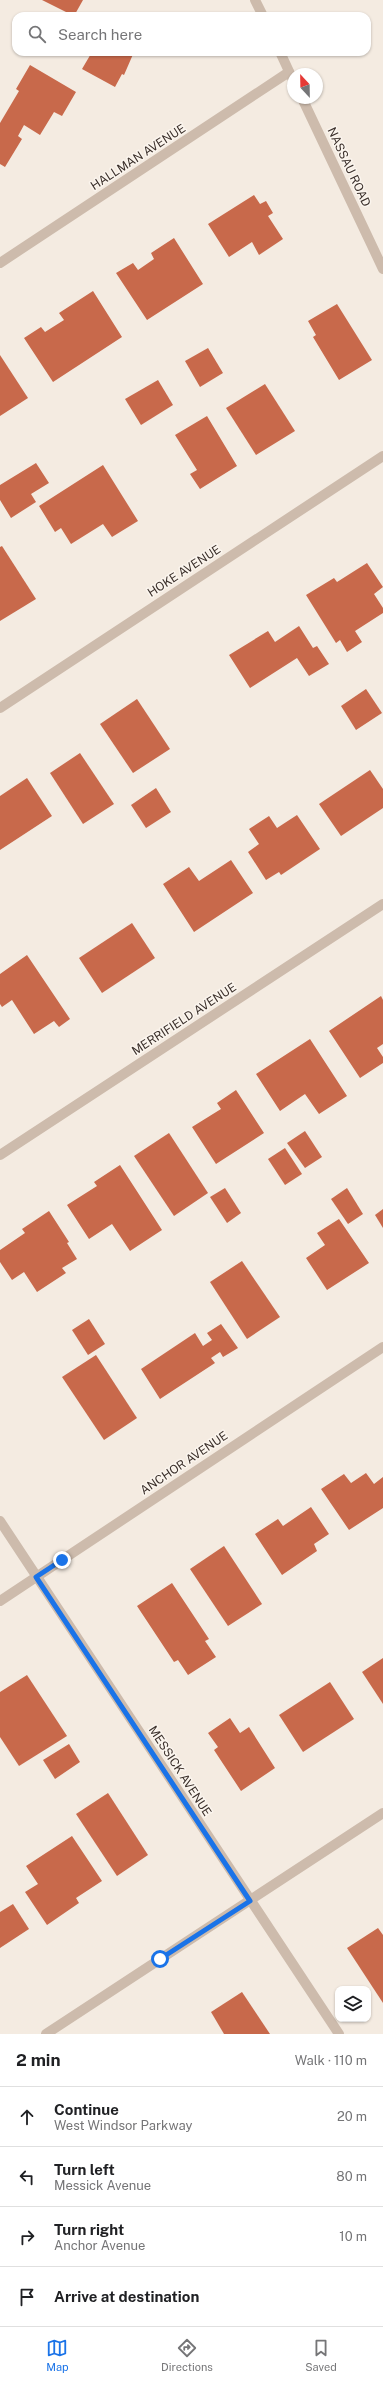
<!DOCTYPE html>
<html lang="en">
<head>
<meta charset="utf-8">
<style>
	body { margin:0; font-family:"Public Sans",sans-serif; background:#f2f2f2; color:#202124 }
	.controls { position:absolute; right:12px; bottom:12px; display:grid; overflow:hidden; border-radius:8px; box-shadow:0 1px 3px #0004 }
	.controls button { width:36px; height:36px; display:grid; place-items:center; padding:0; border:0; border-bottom:1px solid #e0e0e0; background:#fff; color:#202124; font:20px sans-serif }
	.compass { position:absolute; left:287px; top:68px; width:36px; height:36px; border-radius:50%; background:#fff; box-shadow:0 1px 3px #0004; rotate:338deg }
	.stop { position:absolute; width:12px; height:12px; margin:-9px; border:3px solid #1a73e8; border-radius:50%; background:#fff }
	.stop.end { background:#1a73e8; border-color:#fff; box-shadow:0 1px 4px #0008 }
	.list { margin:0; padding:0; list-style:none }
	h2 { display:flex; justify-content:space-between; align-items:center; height:52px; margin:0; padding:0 16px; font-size:17px }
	h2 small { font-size:13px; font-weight:400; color:#757577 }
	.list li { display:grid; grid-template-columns:26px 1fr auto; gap:12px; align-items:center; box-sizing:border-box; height:60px; padding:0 16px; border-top:1px solid #e0e0e0 }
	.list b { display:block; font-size:15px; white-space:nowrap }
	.list p { margin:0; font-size:13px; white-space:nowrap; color:#757577 }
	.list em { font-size:13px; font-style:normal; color:#757577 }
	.icon { flex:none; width:22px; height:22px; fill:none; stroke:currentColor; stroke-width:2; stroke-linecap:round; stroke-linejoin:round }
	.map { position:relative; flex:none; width:383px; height:2034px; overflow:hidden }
	.search { position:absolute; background:#fff; box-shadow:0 1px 3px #0004; left:12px; right:12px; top:12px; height:44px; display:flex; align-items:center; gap:10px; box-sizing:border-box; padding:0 14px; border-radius:12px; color:#757577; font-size:15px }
	.sheet { height:292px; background:#fff }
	nav { display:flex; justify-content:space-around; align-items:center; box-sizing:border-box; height:56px; border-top:1px solid #e0e0e0; background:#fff; font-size:11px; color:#757577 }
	nav a { display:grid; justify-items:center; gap:2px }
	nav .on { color:#1a73e8 }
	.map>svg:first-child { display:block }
	.building { fill:#c8694b }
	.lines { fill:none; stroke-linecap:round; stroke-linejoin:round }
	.minor { stroke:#cdbbac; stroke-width:10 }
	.route { stroke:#1a73e8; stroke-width:5 }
	.labels { text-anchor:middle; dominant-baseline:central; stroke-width:3; stroke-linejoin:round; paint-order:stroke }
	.street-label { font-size:12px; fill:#3b302b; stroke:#fbf5ee }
</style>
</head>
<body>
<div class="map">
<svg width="383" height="2034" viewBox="0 0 383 2034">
	<rect width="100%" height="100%" fill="#f4ebe1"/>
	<g class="building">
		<path d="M42,0h41l-9,16z"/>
		<path d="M92,52h42l-10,23 -2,-1 -7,13 -33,-18z"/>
		<path d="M30,65l46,27 -14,24 -8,-4 -14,23 -16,-10 -6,11 4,3 -17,28 -5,-3v-41l19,-32 -3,-2z"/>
		<path d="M254,195l6,9 6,-3 7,12 -5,3 15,23 -24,16 -7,-13 -23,15 -21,-33z"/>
		<path d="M174,238l29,46 -56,36 -31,-47 17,-10 5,7 16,-11 -3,-6z"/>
		<path d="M93,291l29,46 -69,45 -29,-44 17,-11 4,5 19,-12 -5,-7z"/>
		<path d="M337,304l35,56 -33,20 -26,-43 3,-2 -8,-14z"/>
		<path d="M208,348l15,25 -23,14 -15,-26z"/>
		<path d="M0,355l28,43 -28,18z"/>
		<path d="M158,380l15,25 -32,20 -16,-26z"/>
		<path d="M265,384l30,47 -39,24 -30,-47z"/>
		<path d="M207,416l30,50 -37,23 -10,-15 7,-4 -22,-35z"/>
		<path d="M36,463l13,20 -18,11 5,8 -25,16 -11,-18v-15z"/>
		<path d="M103,465l35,56 -26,16 -9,-13 -32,20 -10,-16 -6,4 -16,-26z"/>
		<path d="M2,546l34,53 -36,22v-74z"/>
		<path d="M367,563l16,24 -9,7 9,14v5l-28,18 7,11 -15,10 -7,-12 -4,3 -30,-48 28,-17 3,4z"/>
		<path d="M299,626l14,22 4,-2 12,18 -20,12 -12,-18 -47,30 -21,-33 39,-24 7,11z"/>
		<path d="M366,689l16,24 -26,17 -15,-24z"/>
		<path d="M137,699l33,50 -37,24 -33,-49z"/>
		<path d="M80,753l34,51 -31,20 -33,-51z"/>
		<path d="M370,770l13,19v19l-42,28 -22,-32z"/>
		<path d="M27,778l25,38 -52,34v-54z"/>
		<path d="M156,788l15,24 -25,16 -15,-23z"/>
		<path d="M297,815l23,34 -39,26 -2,-3 -13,8 -18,-28 11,-8 -10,-15 20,-13 8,12z"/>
		<path d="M231,860l22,33 -59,39 -31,-48 26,-17 10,14z"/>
		<path d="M132,923l23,35 -53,35 -23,-35z"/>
		<path d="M27,955l43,64 -11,8 -5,-6 -20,13 -22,-34 -10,7 -2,-3v-30z"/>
		<path d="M381,996l2,4v44l-6,4 6,9v6l-23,15 -31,-47z"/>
		<path d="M310,1039l37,57 -28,18 -14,-20 -25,17 -24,-37z"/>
		<path d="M236,1090l28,43 -48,31 -24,-37 29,-18 -4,-6z"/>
		<path d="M305,1131l17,26 -17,11 -18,-25z"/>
		<path d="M169,1133l39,60 -34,23 -40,-60z"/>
		<path d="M285,1148l17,26 -17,11 -17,-26z"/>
		<path d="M120,1165l42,65 -32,21 -18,-27 -23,15 -22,-34 30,-19 -3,-4z"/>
		<path d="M225,1188l16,25 -14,10 -17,-26z"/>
		<path d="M347,1188l16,26 -15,10 -17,-25z"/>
		<path d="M383,1209v19l-8,-13z"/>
		<path d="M49,1211l20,31 -2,1 10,16 -15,9 4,5 -29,19 -13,-20 -12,8 -12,-18v-12l25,-17 -3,-4z"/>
		<path d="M339,1219l30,44 -42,27 -21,-32 19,-13 -8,-12z"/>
		<path d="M242,1261l38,56 -33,22 -37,-57z"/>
		<path d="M89,1319l16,25 -17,11 -16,-25z"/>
		<path d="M221,1324l17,24 -15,9 -3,-5 -9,6 4,5 -55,36 -19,-30 54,-36 8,13 9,-6 -5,-7z"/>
		<path d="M96,1355l41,63 -33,22 -42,-63z"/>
		<path d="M366,1473l8,11 9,-7v31l-34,22 -28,-41 23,-15 7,9z"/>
		<path d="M311,1507l18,27 -15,10 3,7 -35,24 -27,-41 23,-15 5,7z"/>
		<path d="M224,1546l38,58 -34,22 -38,-57z"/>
		<path d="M172,1583l37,56 -4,2 11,16 -28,18 -10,-15 -4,2 -37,-56z"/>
		<path d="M383,1658v46l-21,-32z"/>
		<path d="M27,1675l40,61 -48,30 -19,-29v-45z"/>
		<path d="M330,1682l24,37 -51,33 -24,-37z"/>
		<path d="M230,1718l10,15 9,-6 26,41 -34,23 -27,-41 4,-3 -10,-14z"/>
		<path d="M69,1744l11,18 -25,17 -12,-19z"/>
		<path d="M108,1793l40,62 -31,21 -41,-62z"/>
		<path d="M72,1836l30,45 -26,17 3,5 -32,22 -22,-33 13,-8 -12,-18z"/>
		<path d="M13,1904l16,25 -29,19v-36z"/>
		<path d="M378,1928l5,7v68l-36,-55z"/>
		<path d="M242,1992l28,42h-46l-13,-22z"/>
	</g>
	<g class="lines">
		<g class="minor">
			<path d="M255,0l8,16"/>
			<path d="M280,52l13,28"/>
			<path d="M302,98l81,171"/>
			<path d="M0,263l289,-191"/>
			<path d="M0,708l383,-252"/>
			<path d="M0,1155l383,-251"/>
			<path d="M0,1521l339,513"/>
			<path d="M0,1601l383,-254"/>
			<path d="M46,2034l337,-221"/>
		</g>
	</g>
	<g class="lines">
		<path class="route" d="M62,1560l-26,17 214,324 -90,58"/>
	</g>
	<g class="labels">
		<g class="street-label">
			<text transform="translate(138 157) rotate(-33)">HALLMAN AVENUE</text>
			<text transform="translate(349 167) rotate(65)">NASSAU ROAD</text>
			<text transform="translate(184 571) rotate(-33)">HOKE AVENUE</text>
			<text transform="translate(184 1019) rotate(-33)">MERRIFIELD AVENUE</text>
			<text transform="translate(184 1463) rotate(-34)">ANCHOR AVENUE</text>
			<text transform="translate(180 1771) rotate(57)">MESSICK AVENUE</text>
		</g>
	</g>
</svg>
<div class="controls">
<button><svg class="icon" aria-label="layers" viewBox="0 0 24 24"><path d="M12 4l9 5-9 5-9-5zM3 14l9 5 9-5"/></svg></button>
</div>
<svg class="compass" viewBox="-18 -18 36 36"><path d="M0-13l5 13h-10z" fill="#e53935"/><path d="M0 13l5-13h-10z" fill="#757577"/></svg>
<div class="stop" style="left:160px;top:1959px"></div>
<div class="stop end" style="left:62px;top:1560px"></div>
<div class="search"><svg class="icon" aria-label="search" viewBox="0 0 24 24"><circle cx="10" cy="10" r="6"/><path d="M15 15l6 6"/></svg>Search here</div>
</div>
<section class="sheet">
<h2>2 min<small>Walk · 110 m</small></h2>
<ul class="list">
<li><svg class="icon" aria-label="ahead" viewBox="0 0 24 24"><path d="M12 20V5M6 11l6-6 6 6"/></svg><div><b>Continue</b><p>West Windsor Parkway</p></div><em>20 m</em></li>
<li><svg class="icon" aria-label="left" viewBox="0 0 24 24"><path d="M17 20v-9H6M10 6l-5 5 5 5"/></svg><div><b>Turn left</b><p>Messick Avenue</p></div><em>80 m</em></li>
<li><svg class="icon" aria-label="right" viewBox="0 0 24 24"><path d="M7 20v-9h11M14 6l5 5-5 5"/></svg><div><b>Turn right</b><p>Anchor Avenue</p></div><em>10 m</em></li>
<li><svg class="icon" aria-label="arrive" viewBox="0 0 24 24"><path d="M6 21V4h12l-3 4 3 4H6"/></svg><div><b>Arrive at destination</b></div></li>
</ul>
</section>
<nav>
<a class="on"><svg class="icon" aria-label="map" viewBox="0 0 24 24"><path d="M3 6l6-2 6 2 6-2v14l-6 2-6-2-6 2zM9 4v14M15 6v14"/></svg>Map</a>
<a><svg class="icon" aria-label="directions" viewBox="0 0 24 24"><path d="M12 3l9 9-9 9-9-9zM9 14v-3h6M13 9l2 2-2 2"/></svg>Directions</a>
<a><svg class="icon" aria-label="saved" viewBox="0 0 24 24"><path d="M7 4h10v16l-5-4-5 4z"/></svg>Saved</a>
</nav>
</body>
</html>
